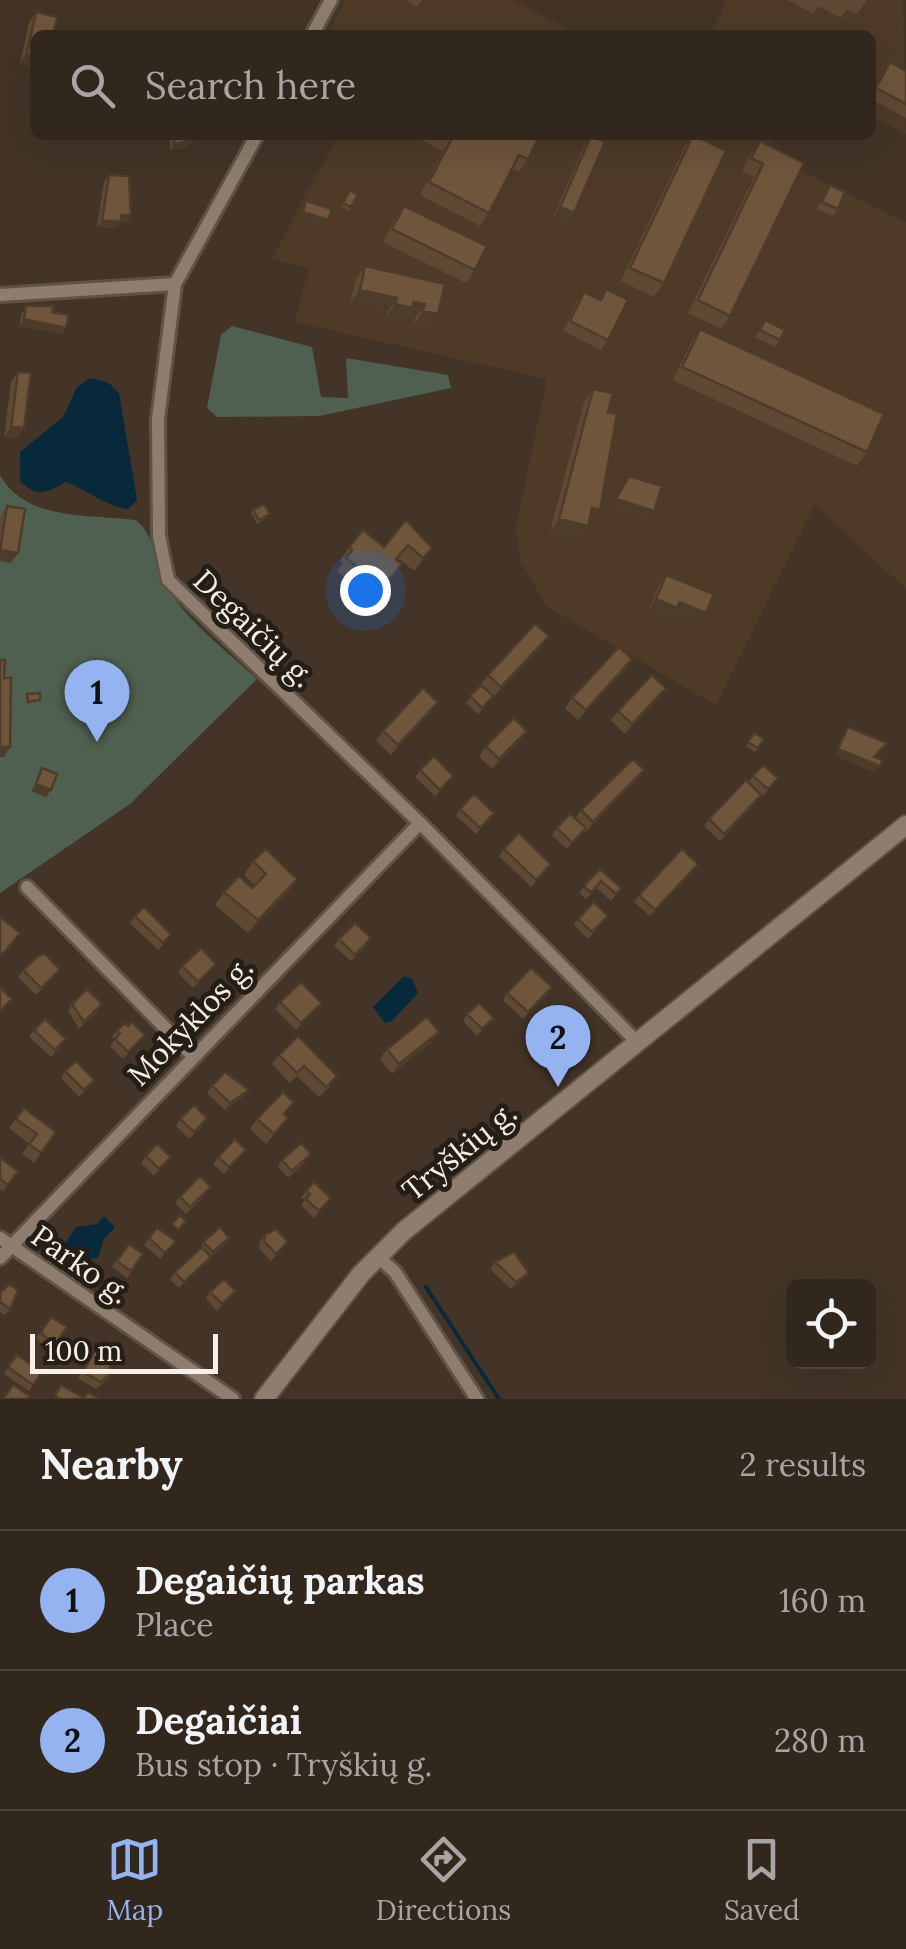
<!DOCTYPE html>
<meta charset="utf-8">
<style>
:root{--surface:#32271d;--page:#3a2f26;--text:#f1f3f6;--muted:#a8a5a4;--line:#4d443b;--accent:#95b2f1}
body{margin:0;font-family:Lora,serif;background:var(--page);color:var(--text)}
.controls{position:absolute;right:30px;bottom:30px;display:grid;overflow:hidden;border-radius:15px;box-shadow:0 10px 40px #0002}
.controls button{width:90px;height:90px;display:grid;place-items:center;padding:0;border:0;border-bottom:2px solid var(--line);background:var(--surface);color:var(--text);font:50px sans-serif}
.scale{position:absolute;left:30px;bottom:25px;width:188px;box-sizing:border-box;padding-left:10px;border:5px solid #f9efe6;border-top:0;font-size:28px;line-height:35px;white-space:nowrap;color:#f9efe6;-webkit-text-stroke:8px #241e17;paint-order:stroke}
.you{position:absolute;left:365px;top:590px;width:35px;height:35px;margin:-25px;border:8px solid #fff;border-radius:50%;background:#1a73e8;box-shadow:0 0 0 15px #1a73e833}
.badge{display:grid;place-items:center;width:65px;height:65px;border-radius:50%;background:var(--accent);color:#111;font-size:32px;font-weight:700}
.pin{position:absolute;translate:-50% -82px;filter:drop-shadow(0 2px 5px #0008)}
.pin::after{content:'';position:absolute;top:52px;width:35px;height:30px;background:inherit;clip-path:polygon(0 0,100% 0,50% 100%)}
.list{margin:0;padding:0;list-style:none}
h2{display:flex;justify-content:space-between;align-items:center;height:130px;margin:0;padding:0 40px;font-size:42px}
h2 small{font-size:32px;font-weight:400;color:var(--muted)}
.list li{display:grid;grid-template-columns:65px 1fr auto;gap:30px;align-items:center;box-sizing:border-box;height:140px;padding:0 40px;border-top:2px solid var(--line)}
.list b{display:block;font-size:38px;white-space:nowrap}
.list p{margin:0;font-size:32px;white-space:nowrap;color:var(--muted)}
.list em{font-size:32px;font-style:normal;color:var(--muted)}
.icon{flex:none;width:55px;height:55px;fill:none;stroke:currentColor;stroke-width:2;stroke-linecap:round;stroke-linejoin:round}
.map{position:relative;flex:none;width:906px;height:1399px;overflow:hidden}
.search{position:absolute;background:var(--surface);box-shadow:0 10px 40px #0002;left:30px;right:30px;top:30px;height:110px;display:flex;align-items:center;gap:25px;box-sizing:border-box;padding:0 35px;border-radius:15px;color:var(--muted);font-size:38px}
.sheet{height:410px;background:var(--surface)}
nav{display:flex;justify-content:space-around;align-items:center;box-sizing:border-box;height:140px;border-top:2px solid var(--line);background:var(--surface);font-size:28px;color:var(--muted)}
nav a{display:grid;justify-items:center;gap:5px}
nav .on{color:var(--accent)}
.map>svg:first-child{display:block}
.built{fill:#4e3a27}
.green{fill:#4f5f50}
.water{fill:#08293c}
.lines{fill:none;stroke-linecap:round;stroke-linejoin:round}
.stream{stroke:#08293c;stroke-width:4}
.minor-casing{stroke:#5f5347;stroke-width:18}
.secondary-casing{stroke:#5f5347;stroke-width:22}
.minor{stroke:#8f7e6f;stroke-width:12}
.secondary{stroke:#8f7e6f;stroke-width:18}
.wall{fill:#5f4934}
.shaded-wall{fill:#4e3c2a}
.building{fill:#6f553c;stroke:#4e3c2a;stroke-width:2.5}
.labels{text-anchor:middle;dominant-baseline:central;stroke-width:10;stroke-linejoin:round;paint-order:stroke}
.street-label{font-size:30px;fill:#f9efe6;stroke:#241e17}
</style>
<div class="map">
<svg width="906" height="1399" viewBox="0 0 906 1399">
<rect width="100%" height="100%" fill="#433427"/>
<path class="built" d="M345 0H512L581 35H327Z
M727 0H903L906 134 871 115V35H710Z
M338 135H773L766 154 906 222V589L815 505 716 705 547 607 520 561 516 526 547 379 294 322 309 269 272 259Z"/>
<path class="green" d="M232 326 312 347 321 397 348 398 346 358 448 375 451 388 319 416 217 417 207 408 221 335Z
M0 475C26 521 87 514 135 520 157 534 153 566 168 589 190 624 227 651 257 679L130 804 0 893Z"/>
<path class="water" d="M90 378 109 383 119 393 137 500 128 509C105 507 88 489 65 482 47 494 35 497 20 481V452L63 417 77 387Z
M404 976 412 979 418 993 392 1021 385 1023 373 1007Z
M104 1216 115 1227 104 1239 98 1258 77 1260 66 1251V1242L76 1227 97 1224Z"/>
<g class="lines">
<path class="stream" d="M426 1287 499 1399"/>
<defs>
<path id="minor" d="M312 35 331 0
M257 135 175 284 158 419 159 536 168 580 420 823 637 1042
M0 295 175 284
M27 887 192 1055
M0 1238 233 1399
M377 1256 395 1272 477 1399
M0 1258 420 823"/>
<path id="secondary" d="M264 1399 361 1274 404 1231 906 825"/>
</defs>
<use href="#minor" class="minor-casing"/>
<use href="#secondary" class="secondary-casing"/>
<use href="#minor" class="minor"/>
<use href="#secondary" class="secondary"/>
</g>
<path class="wall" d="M407 0H422L417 7Z
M788 0H867L857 14 847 9 841 18 818 6 813 14Z
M36 12 35 35V67L20 63 29 22Z
M890 62 906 71V118L871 99V94Z
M172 135H193L188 147 170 151V139Z
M411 135H540L528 159 519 172 512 169 489 213 480 226 420 195 443 151Z
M693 135 664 283 654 297 621 281 684 148Z
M591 136 574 213 567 223 553 217 584 146Z
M760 141 804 163 730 316 721 329 688 313 754 177 742 172 750 155Z
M109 175 131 215 127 222H120L116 228 97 227 104 182Z
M830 185 838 209 833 216 817 209Z
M350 190 358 195 349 211 341 206Z
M404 206 475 270 466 283 383 242 395 219Z
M365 266 445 284 429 327 414 324 415 318 407 316 403 321 386 317 388 311 350 303 356 279Z
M606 289 608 340 601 350 563 331 577 302 584 292 599 299Z
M26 306 52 312 66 328 62 334 19 326 22 313Z
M765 320 780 340 775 347 755 337Z
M700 329 867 452 857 466 673 380 691 342Z
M18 372 24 428 17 438 4 437 11 382Z
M593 389 608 412 591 524 589 523 579 539 550 532 584 402Z
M7 506 18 553 11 563 0 561V516Z
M253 510 268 517 257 524 251 513Z
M406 520 432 548 414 571 399 559 397 560 402 564 378 594 371 588 366 595 337 571 343 563 340 561 349 547H384Z
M666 575 699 623 674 612 670 618 649 609 659 585Z
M542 646 494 697 492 695 493 696 488 703 478 714 466 703 488 675Z
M632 659 626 669 578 720 565 708 572 698Z
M666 688 659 698 625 734 611 720 618 711Z
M438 702 431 712 391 755 376 741 383 731Z
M754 733 764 739 755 752 746 746Z
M520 741 492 769 479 756 486 746Z
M420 770 449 782 435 796 415 777Z
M753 776 778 778 763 796 749 782Z
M637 780 586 832 584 830 567 849 552 835 557 828 575 819 581 810Z
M756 802 720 841 704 826 709 819Z
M460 809 489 820 476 834 456 816Z
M504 849 547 871 531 887 499 856Z
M253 861 297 879 288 892 248 933 215 905 224 892 252 888 255 885 244 875Z
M600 869 621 888 611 901 597 888 586 899 579 893Z
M693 871 650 916 634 902 639 895Z
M135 916 167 940 158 950 130 923Z
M608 916 588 939 574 925 578 919Z
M339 939 367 945 351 961 334 946Z
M216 964 193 988 178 973 182 966Z
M23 970 55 976 36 995 18 977Z
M507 993 547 994 523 1019 503 1000Z
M280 1002 322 1003 296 1030 275 1009Z
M72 1004 98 1011 79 1029 68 1011Z
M467 1014 494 1018 477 1036 463 1021Z
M128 1026 145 1035 123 1059 110 1046 115 1039 112 1037 117 1030Z
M34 1030 61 1046 51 1057 29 1037Z
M298 1036 330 1086 319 1097 297 1076 290 1083 272 1064 279 1055Z
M432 1042 392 1074 380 1059 387 1049Z
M65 1071 95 1080 79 1097 61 1078Z
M212 1086 249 1090 244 1096 225 1110 207 1093Z
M24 1108 56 1132 34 1163 22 1154 29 1144 9 1128Z
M285 1115 288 1118 266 1144 250 1129 257 1119Z
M180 1119 203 1125 189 1139 176 1126Z
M246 1150 224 1174 213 1164 218 1157Z
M146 1156 171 1157 154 1176 141 1163Z
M0 1158 18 1171 3 1191 0 1189Z
M282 1160 306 1161 288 1178 278 1167Z
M306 1191 331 1198 314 1218 301 1205 305 1200 301 1198Z
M206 1194 186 1214 175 1203 180 1197Z
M265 1235 288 1242 271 1261 259 1248 260 1242Z
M149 1238 176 1241 160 1259 144 1245Z
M203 1242 225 1244 179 1288 170 1279 175 1272 200 1249Z
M129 1244 143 1254 127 1278 112 1267Z
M495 1262 529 1273 524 1279 511 1289 490 1269Z
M236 1291 217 1311 206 1299 210 1292Z
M0 1293 10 1309 5 1315 0 1312Z
M51 1317 67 1327 50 1353 36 1338Z
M96 1349 109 1368 113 1371 109 1378 96 1389 78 1378Z
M17 1355 42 1372 29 1391 4 1374Z"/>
<path class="shaded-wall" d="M27 53 35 55V67L20 63Z
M193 140 188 147 170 151 174 144Z
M560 207 574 213 567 223 553 217Z
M303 212 328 220 323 227 298 219Z
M121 215H131L127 222H120L116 228 97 227 102 221Z
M360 290 397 298 388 311 350 303Z
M414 302 425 304 415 318 407 316 403 321 386 317 395 304Z
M423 311 438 314 429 327 414 324Z
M24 319 66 328 62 334 19 326Z
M11 427 24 428 17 438 4 437Z
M616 499 654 511 647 521 609 509Z
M592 508 600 510 591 524 583 522Z
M559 519 588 526 579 539 550 532Z
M0 550 18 553 11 563 0 561Z
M656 599 680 602 706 613 699 623 674 612 670 618 649 609Z
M549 636 542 646 494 697 501 687Z
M632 659 626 669 578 720 586 710Z
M666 688 659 698 625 734 632 724Z
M438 702 431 712 391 755 398 745Z
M527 731 520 741 492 769 499 759Z
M887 743 870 762 880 766 875 773 834 755 838 749Z
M0 747H10L4 757H0Z
M644 770 637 780 586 832 593 822Z
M36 784 51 790 46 797 31 791Z
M297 879 288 892 248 933 258 920Z
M439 1032 432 1042 392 1074 399 1064Z
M249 1090 244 1096 225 1110 230 1103Z
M229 1238 206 1263 179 1288 213 1252Z
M529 1273 524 1279 511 1289 516 1282Z"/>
<path class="building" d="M36 12 57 17 53 35H35V55L27 53Z
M502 28 514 35H498Z
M890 62 906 71V104L876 88Z
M174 135H193V140L174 144Z
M446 135H540L528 159 519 155 489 213 429 182 452 138Z
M693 135 726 151 664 283 630 268Z
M591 136 605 142 574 213 560 207Z
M760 141 804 163 730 316 698 300 763 164 751 158Z
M109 175 129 176 131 215H121V221H102Z
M830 185 845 192 838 209 822 202Z
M350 190 358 195 351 207 343 203Z
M306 201 332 209 328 220 303 212Z
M404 206 487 246 475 270 392 229Z
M365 266 445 284 438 314 423 311 425 304 414 302 412 308 395 304 397 298 360 290Z
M606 289 628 300 608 340 570 321 584 292 601 300Z
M26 306H54L52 312 69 315 66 328 24 319Z
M765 320 785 330 780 340 760 330Z
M700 329 884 414 867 452 682 367Z
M18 372 31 373 24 428 11 427Z
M593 389 613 393 608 412 617 414 600 510 592 508 588 526 559 519Z
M629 476 662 486 654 511 616 499Z
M264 504 270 514 259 520 253 510Z
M7 506 25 509 18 553 0 550Z
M406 520 432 548 423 558 408 545 396 559 402 564 388 581 380 575 375 581 346 558 352 550 349 547 363 530 384 547Z
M666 575 714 594 706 613 680 602 677 608 656 599Z
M535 624 549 636 501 687 488 675Z
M619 647 632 659 586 710 572 698Z
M0 660H5L4 678H11L10 747H0Z
M652 675 666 688 632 724 618 711Z
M481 685 493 696 482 708 470 696Z
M423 688 438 702 398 745 383 731Z
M40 693V700L28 702 27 694Z
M514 718 527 731 499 759 486 746Z
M848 727 887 743 874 757 883 760 880 766 838 749Z
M754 733 764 739 758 748 748 742Z
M434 756 453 776 440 790 420 770Z
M633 759 644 770 593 822 581 810Z
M763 765 778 778 768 789 753 776Z
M42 768 57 774 51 790 36 784Z
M746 780 761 795 724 834 709 819Z
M474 794 494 813 480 828 460 809Z
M570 814 586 828 572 843 557 828Z
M519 833 551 864 536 880 504 849Z
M266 849 297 879 258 920 224 892 239 876 252 888 266 874 253 861Z
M682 849 698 864 655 910 639 895Z
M600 869 621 888 616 894 601 881 591 893 584 886Z
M594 902 608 916 592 932 578 919Z
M144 907 171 934 163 943 135 916Z
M0 917 20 933 3 954 0 952Z
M355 923 371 938 355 955 339 939Z
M201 948 216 964 198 982 182 966Z
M45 954 60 970 41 988 23 970 38 956Z
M531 968 552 987 528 1012 507 993Z
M301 982 322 1003 301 1023 280 1002Z
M0 987 12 999 0 1011Z
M87 989 102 1004 84 1022 72 1004Z
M479 1003 494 1018 482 1029 467 1014Z
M427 1017 439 1032 399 1064 387 1049Z
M45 1019 66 1039 55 1050 34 1030Z
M132 1022 145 1035 128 1052 115 1039 120 1033 117 1030 125 1023 128 1026Z
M298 1036 337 1076 326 1087 304 1066 297 1073 279 1055Z
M76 1061 95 1080 84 1090 65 1071Z
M225 1072 249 1090 230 1103 212 1086Z
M283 1092 294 1102 284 1114 288 1118 274 1134 257 1119Z
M194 1105 207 1118 194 1132 180 1119Z
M24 1108 56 1132 41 1153 29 1144 37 1134 16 1119Z
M235 1139 246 1150 229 1167 218 1157Z
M301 1143 311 1154 292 1171 282 1160Z
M157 1144 171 1157 159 1169 146 1156Z
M0 1158 18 1171 8 1185 0 1179Z
M200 1176 211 1187 190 1207 180 1197Z
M314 1182 331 1198 319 1211 306 1199 310 1194 306 1191Z
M180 1215 186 1221 178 1230 172 1224Z
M220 1227 229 1238 213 1252 203 1242Z
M157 1228 176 1241 165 1253 149 1238Z
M276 1229 288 1242 276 1254 264 1241 265 1235Z
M129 1244 143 1254 131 1271 117 1261Z
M202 1247 211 1257 184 1282 175 1272Z
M514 1252 529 1273 516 1282 495 1262Z
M224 1279 236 1291 222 1304 210 1292Z
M9 1284 18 1290 10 1309 0 1302V1293Z
M51 1317 67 1327 54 1346 41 1332Z
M96 1349 114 1359 109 1368 113 1371 101 1382 83 1372Z
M17 1355 42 1372 33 1385 8 1367Z
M13 1385 30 1396 27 1399H3Z
M61 1385 84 1398 88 1392 99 1399H60L55 1395Z"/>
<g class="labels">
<g class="street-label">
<text transform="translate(254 628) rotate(44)">Degaičių g.</text>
<text transform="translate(190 1021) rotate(-46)">Mokyklos g.</text>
<text transform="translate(459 1151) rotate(-39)">Tryškių g.</text>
<text transform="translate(81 1264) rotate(35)">Parko g.</text>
</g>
</g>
</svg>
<div class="controls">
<button><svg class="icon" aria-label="locate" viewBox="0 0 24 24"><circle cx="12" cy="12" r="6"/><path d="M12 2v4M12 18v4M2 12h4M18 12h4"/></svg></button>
</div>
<div class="scale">100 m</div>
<div class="you"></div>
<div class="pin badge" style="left:97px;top:742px">1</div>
<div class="pin badge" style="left:558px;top:1087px">2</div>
<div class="search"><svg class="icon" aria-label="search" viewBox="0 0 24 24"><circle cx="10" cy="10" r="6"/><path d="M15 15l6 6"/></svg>Search here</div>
</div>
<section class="sheet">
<h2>Nearby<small>2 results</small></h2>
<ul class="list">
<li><span class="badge">1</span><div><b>Degaičių parkas</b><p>Place</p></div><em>160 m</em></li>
<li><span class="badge">2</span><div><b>Degaičiai</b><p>Bus stop · Tryškių g.</p></div><em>280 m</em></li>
</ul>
</section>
<nav>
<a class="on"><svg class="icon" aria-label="map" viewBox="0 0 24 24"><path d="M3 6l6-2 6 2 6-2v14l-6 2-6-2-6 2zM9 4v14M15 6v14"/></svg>Map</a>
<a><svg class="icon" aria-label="directions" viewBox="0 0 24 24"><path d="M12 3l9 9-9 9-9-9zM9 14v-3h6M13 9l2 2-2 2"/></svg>Directions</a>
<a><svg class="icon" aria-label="saved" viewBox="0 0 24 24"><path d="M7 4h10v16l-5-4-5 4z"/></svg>Saved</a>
</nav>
